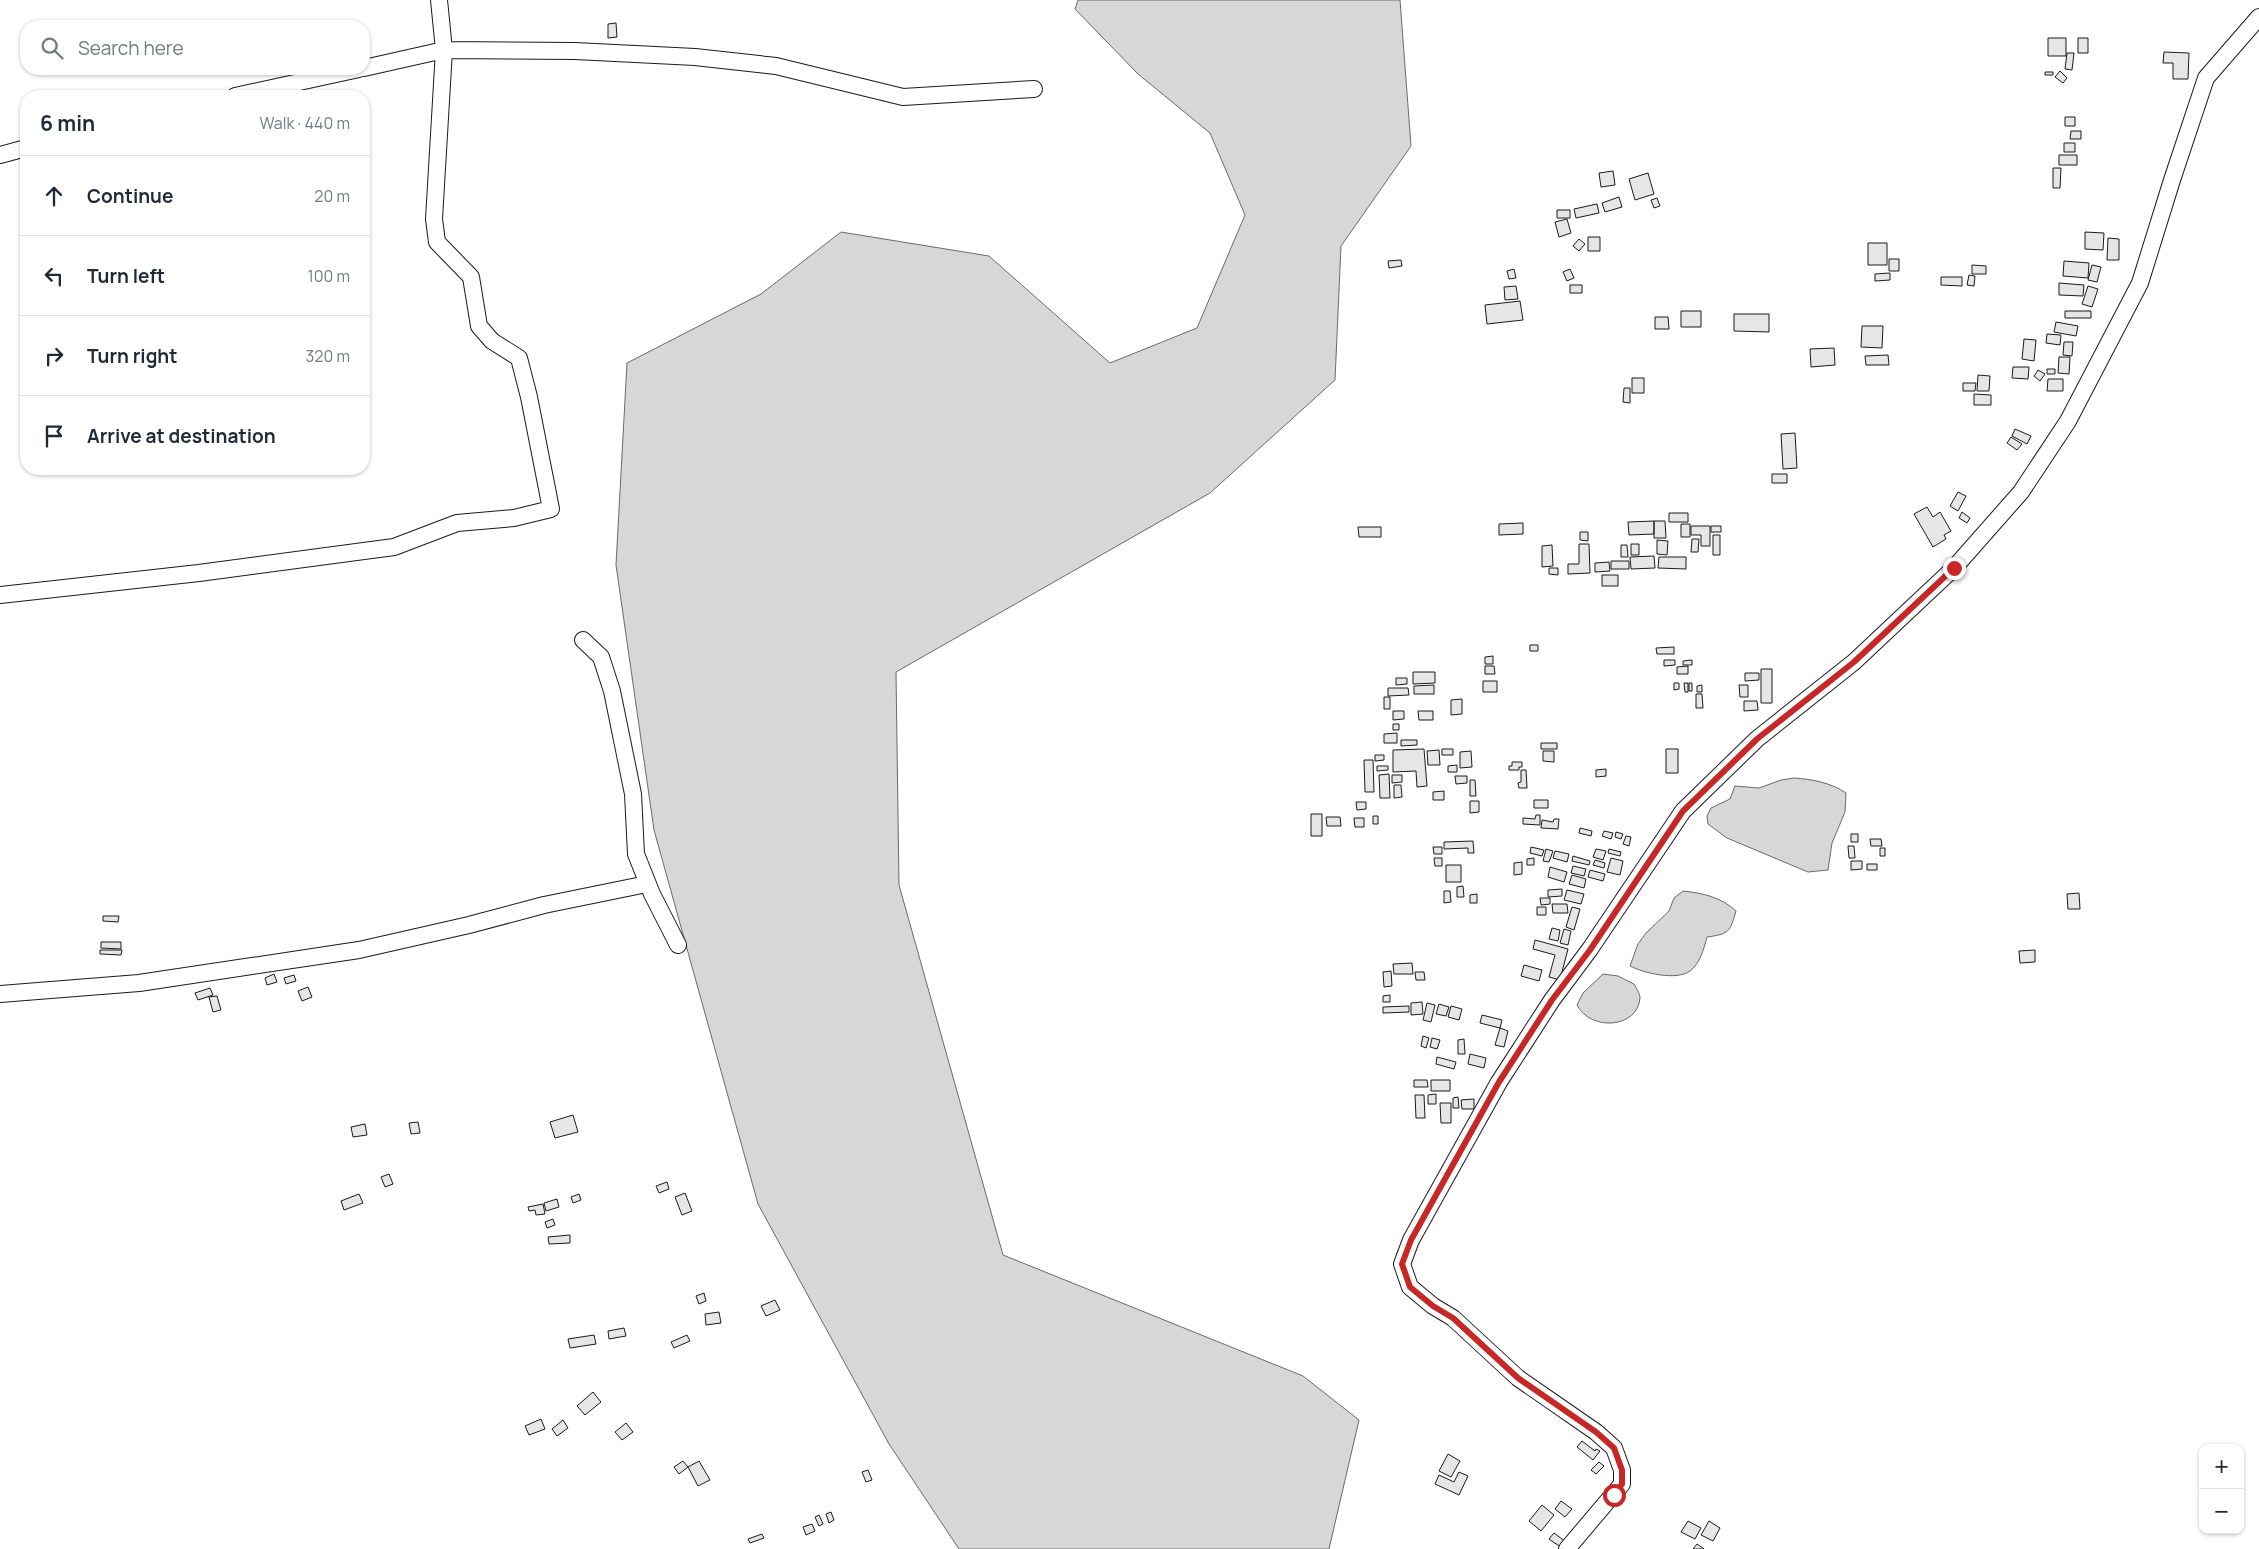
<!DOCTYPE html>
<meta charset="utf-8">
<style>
:root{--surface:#fff;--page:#f6f6f7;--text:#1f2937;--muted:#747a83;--line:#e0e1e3}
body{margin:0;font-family:Manrope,sans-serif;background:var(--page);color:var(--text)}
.controls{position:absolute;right:15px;bottom:15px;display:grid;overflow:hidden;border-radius:10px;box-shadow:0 1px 4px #0004}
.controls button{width:45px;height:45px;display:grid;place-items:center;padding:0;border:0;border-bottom:1px solid var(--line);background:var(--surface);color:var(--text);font:25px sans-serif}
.stop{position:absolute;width:15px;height:15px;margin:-11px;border:4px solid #c62828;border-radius:50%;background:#fff}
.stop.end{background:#c62828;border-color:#fff;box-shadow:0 1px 5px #0008}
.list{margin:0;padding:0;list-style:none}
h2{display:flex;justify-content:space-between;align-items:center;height:65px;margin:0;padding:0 20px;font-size:21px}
h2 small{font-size:16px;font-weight:400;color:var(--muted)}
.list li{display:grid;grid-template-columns:32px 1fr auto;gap:15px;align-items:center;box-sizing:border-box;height:80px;padding:0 20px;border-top:1px solid var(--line)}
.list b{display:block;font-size:19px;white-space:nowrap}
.list em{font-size:16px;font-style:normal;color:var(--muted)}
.icon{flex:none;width:28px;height:28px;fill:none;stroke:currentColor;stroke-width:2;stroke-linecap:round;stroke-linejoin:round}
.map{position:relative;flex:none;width:2259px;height:1549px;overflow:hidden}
.search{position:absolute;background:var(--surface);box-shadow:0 1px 4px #0004;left:20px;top:20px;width:350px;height:55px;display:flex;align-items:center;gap:12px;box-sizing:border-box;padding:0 18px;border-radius:20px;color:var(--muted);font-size:19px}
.panel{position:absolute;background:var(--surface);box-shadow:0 1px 4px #0004;left:20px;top:90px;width:350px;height:385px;border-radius:20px}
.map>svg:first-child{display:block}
.water{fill:#d7d7d7;stroke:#6a6a6a}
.building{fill:#e6e6e6;stroke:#1a1a1a}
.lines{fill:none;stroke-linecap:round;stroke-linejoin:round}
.minor-casing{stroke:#1a1a1a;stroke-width:18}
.minor{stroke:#fff;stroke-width:16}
.route{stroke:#c62828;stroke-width:6}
</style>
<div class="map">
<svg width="2259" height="1549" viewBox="0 0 2259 1549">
<rect width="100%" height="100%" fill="#fff"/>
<path class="water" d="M1078 0H1400L1411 146 1341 246 1335 380 1210 493 896 672 899 885 1003 1255 1303 1376 1359 1420 1329 1549H959L889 1444 758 1204 654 830 616 565 627 363 761 294 841 232 989 256 1110 363 1197 328 1245 215 1210 133 1138 74 1075 9Z
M1794 778C1811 779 1832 783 1846 793L1845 812 1832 843 1828 870 1808 872 1727 838 1708 824 1707 816 1711 808 1730 799 1735 786 1759 788 1781 780Z
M1683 891C1702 893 1721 897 1736 911 1730 932 1729 934 1707 937 1704 948 1700 964 1690 971 1677 981 1643 973 1630 966L1638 944 1646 933 1669 911 1674 898Z
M1603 974 1618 976 1634 984C1636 988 1640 993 1640 998 1638 1028 1591 1032 1577 1005L1583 993Z"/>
<path class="building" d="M616 23 617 37 608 38V24Z
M2048 38H2066V56H2048Z
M2078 38H2088V53H2078Z
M2164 52 2189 53 2188 79H2173V63H2163Z
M2067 53H2074L2072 70 2065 69Z
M2060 71 2067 78 2063 83 2055 77Z
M2045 72H2053V75H2045Z
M2065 117H2075V126H2065Z
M2071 131H2081V139H2070Z
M2064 143H2075V152H2064Z
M2059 155H2077V165H2059Z
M2053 168H2061L2060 188H2053Z
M1613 171 1615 185 1601 187 1599 173Z
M1648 173 1654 194 1635 200 1629 179Z
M1619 197 1622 207 1605 212 1602 203Z
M1657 198 1660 206 1654 208 1651 200Z
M1597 204 1599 213 1576 218 1574 209Z
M1557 210H1570V218H1557Z
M1567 219 1571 233 1559 237 1555 222Z
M2085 232 2104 233 2103 250 2085 249Z
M1588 237H1600V251H1588Z
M2108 238 2119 239V260H2107Z
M1579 239 1585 244 1579 251 1573 246Z
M1868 243H1887V265H1868Z
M1889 259H1899V271H1889Z
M1401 260 1402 266 1389 268 1388 261Z
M2064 261 2089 263 2088 278 2063 276Z
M1972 265 1986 266V274H1972Z
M2092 265 2101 267 2097 282 2088 280Z
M1514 269 1516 278 1509 279 1507 271Z
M1570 269 1574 278 1567 281 1563 272Z
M1890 273V280L1875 281V274Z
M1969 275 1975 276 1974 286 1967 285Z
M1941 277H1962V286L1941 285Z
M2059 283 2084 285 2083 296 2059 295Z
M1570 285H1582V293H1570Z
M1516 286 1518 299 1505 300 1504 287Z
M2088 286 2098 289 2092 307 2082 304Z
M1520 301 1523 320 1487 324 1485 305Z
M1681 311H1701V327H1681Z
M2065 311H2091V318H2065Z
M1734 314H1769V332L1734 331Z
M1655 317H1668L1669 329H1655Z
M2056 322 2078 326 2076 336 2054 332Z
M1862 326H1883L1882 348 1861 347Z
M2047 334 2061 335 2060 345 2046 343Z
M2024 339 2036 340 2034 361 2022 359Z
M2064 342H2073L2072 356 2063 355Z
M1834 348 1835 365 1811 367 1810 349Z
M1888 355 1889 365H1866L1865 356Z
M2059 357H2070L2069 374 2058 373Z
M2013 367H2029L2028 379 2012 378Z
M2047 369H2055V374H2047Z
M2038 370 2045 374 2040 381 2034 376Z
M1978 375 1990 376 1989 391H1977Z
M1632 378H1644V393H1632Z
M2048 379H2063V391H2047Z
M1963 383H1976L1975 391H1963Z
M1624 388H1630V403L1623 402Z
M1974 394 1991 395V405H1974Z
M2015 429 2031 436 2027 444 2012 436Z
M1795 433 1797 468 1783 469 1781 434Z
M2011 437 2022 444 2017 450 2007 443Z
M1772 474H1787V483H1772Z
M1958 492 1966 496 1958 511 1950 506Z
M1927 507 1933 517 1940 512 1951 531 1944 535 1946 539 1933 547 1914 514Z
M1962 512 1970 518 1967 523 1959 518Z
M1669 513H1688V522H1669Z
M1654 521V534L1629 535 1628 522Z
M1654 521H1665L1666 538H1654Z
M1523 523V534L1499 535V524Z
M1681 524H1690V537H1681Z
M1691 526H1710V546H1701V535H1691Z
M1711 526H1721V532H1711Z
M1358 527H1381V537H1359Z
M1580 532H1588V541L1580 540Z
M1713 535H1720V555H1713Z
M1692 539H1699L1698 552H1691Z
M1657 540 1668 541 1667 555 1657 554Z
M1579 544H1589L1590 573 1568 574V564H1579Z
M1631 544H1639V555H1631Z
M1552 545 1553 566 1542 567V546Z
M1621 545H1627L1628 557H1621Z
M1654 556 1655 568 1631 569 1630 557Z
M1659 557H1686V569L1658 568Z
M1611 561H1629V569H1611Z
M1609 562 1610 571 1595 572V563Z
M1549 568H1558V575L1549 574Z
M1602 575H1618V586H1602Z
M1530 645H1538V651H1530Z
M1674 647V654H1657L1656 648Z
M1493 656V664H1485V657Z
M1664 660H1675V665L1664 666Z
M1692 660V665H1683V661Z
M1485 666H1494L1495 674H1485Z
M1688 666V674H1677V667Z
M1761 669H1772V703H1761Z
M1413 672H1435V683L1413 684Z
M1745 673H1759V680L1745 681Z
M1396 678H1407V684L1396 685Z
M1483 681H1497V692H1483Z
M1674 683H1679V689L1674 690Z
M1684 683H1688V692H1685Z
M1689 683H1692V691H1689Z
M1434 685V694H1414V686Z
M1702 685V692H1697V686Z
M1739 685H1748V697H1740Z
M1388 688H1408L1409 695 1388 696Z
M1696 694H1702L1703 708H1696Z
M1384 697H1390V709H1384Z
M1462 699V714L1451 715V700Z
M1744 701H1757L1758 710 1744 711Z
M1393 711H1404V719L1393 720Z
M1418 711H1433V720H1419Z
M1393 724H1399V730H1393Z
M1397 733V743H1384V734Z
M1401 740H1417V745L1401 746Z
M1541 743H1557V749H1541Z
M1424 749 1427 786 1417 787 1416 771 1393 772V750Z
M1442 749H1453V755H1442Z
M1666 749H1678V773H1666Z
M1439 750 1440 765H1428L1427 751Z
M1471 751 1472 767 1460 768V752Z
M1543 751H1554V762L1543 761Z
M1375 755H1384V760L1375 761Z
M1364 760H1373L1374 792H1365Z
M1512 762H1522V767H1519V770H1509V766H1512Z
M1457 765V772H1448V766Z
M1377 766H1388V770L1377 771Z
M1606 769V776L1596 777V770Z
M1521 770H1526L1527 788H1519L1518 783 1521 782Z
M1389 774 1390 798H1380L1379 775Z
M1392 775H1402V782L1392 783Z
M1455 776H1467V783L1456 784Z
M1470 780H1475L1476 796H1470Z
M1394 785H1401L1402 797 1394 798Z
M1444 791V800H1433V792Z
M1534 800H1548V808H1534Z
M1470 801H1479V812L1470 813Z
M1356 802H1366V809L1357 810Z
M1311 814H1322V836H1311Z
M1536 815H1540V825L1523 824V818L1535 819Z
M1373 816H1378V824H1373Z
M1326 817H1340L1341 826H1327Z
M1354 818H1364V827H1355Z
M1554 819H1559L1558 829 1541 828 1542 820 1553 822Z
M1580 828 1592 831 1591 836 1579 833Z
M1604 831 1613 833 1611 839 1602 836Z
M1616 832 1623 834 1621 839 1615 837Z
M1851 834H1858V842H1851Z
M1626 836 1631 837 1629 846 1623 844Z
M1870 839H1881L1882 846H1871Z
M1473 841 1474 853H1468V848L1444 849V842Z
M1848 846H1854L1855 858H1849Z
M1433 847H1442V854H1434Z
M1531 847 1544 850 1542 856 1530 853Z
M1880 848H1885V856H1880Z
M1546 849 1553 851 1549 862 1543 861Z
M1596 849 1606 851 1603 860 1593 857Z
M1609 849 1621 852 1620 856 1608 853Z
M1555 851 1569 854 1567 862 1553 858Z
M1573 856 1590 861 1589 865 1572 861Z
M1434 858H1442V866H1435Z
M1534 858V865H1527V859Z
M1611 858 1623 861 1620 875 1607 872Z
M1595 860 1605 863 1604 868 1593 865Z
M1851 861H1862V869L1851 870Z
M1522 862V874L1514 875V863Z
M1867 864H1877V870H1867Z
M1446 865H1461V882H1446Z
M1573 866 1586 869 1584 876 1571 873Z
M1550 867 1567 872 1564 882 1548 877Z
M1590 870 1605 874 1603 881 1588 877Z
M1572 875 1586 879 1584 888 1569 884Z
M1463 886 1464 897H1457V887Z
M1562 889V896L1548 897V890Z
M1567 890 1584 894 1581 904 1564 900Z
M1444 891H1450L1451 902 1444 903Z
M2079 893 2080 909H2068L2067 894Z
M1477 894V903H1470V895Z
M1540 898H1550V904L1541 905Z
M1552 904H1567L1568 913H1553Z
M1537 907H1546V915H1537Z
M1572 907 1580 909 1574 930 1566 927Z
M103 916H119L118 922 103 921Z
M1552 928 1560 930 1558 941 1549 939Z
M1564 929 1571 931 1568 945 1560 943Z
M1535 940 1568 949 1560 980 1549 977 1555 955 1533 949Z
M101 942H121V949L101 948Z
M100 950H122L121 955 100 954Z
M2035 950V962L2020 963 2019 951Z
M1412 963 1413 974H1394L1393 964Z
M1524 965 1542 970 1539 981 1521 976Z
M1391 971 1392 986 1384 987 1383 972Z
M1415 972H1424L1425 980H1416Z
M274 974 277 982 267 985 265 978Z
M294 975 296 981 286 984 284 978Z
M308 987 312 997 302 1001 298 991Z
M210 988 213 995 198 1000 195 993Z
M1390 995V1002H1383V996Z
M217 996 221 1010 213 1012 209 997Z
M1422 1002 1423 1014 1411 1015V1003Z
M1427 1003 1435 1005 1431 1022 1423 1020Z
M1439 1004 1449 1007 1446 1016 1436 1014Z
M1409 1006V1012L1383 1013V1007Z
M1451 1006 1462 1009 1459 1020 1448 1017Z
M1482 1015 1502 1020 1500 1028 1480 1023Z
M1500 1028 1508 1031 1504 1047 1495 1045Z
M1423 1036 1429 1038 1426 1048 1421 1046Z
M1432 1038 1440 1040 1437 1049 1430 1047Z
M1464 1039 1465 1054H1458V1040Z
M1470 1054 1486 1058 1484 1068 1468 1064Z
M1437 1057 1456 1062 1454 1069 1436 1064Z
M1414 1080H1427L1428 1087H1414Z
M1431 1080H1450V1091H1431Z
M1436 1094V1104H1428V1095Z
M1415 1095H1424L1425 1118H1416Z
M1458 1097 1459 1108H1453V1098Z
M1474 1099V1109H1462L1461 1100Z
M1440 1103H1451V1123H1441Z
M573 1115 578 1132 555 1138 550 1122Z
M418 1122 420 1133 411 1134 409 1123Z
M365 1124 367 1135 353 1137 351 1127Z
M389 1174 393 1184 385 1187 381 1177Z
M667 1182 669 1189 659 1193 656 1186Z
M685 1193 692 1211 682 1215 675 1197Z
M359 1194 363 1203 344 1210 341 1201Z
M579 1194 581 1200 573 1203 571 1197Z
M557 1199 559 1207 546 1211 544 1203Z
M543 1204 545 1214 536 1215 535 1210 529 1211 528 1207Z
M553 1219 555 1225 547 1228 545 1222Z
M570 1235V1243L549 1244 548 1237Z
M704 1293 706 1301 699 1304 696 1296Z
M775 1300 780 1310 766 1316 761 1306Z
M719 1312 721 1323 706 1325 705 1314Z
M624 1328 626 1336 609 1339 608 1331Z
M594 1335 596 1344 570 1348 568 1339Z
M687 1335 690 1341 674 1348 671 1342Z
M593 1392 601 1402 585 1415 577 1406Z
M541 1419 545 1429 529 1435 525 1426Z
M563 1420 568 1428 557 1436 552 1429Z
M626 1423 633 1432 622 1440 615 1432Z
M1582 1441 1595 1451 1596 1449 1600 1451 1593 1460 1577 1447Z
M1448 1454 1460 1461 1451 1477 1439 1471Z
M683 1461 688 1467 679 1474 674 1467Z
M699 1461 710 1480 698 1486 688 1467Z
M1599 1462 1604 1466 1596 1474 1591 1470Z
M868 1470 872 1480 866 1482 862 1472Z
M1459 1472 1468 1476 1459 1495 1435 1484 1439 1475 1454 1482Z
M1561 1501 1572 1509 1565 1517 1555 1509Z
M1542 1505 1554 1515 1541 1531 1529 1521Z
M831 1512 834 1520 829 1523 826 1514Z
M819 1515 823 1524 819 1526 815 1517Z
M1688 1521 1701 1528 1695 1539 1681 1532Z
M1709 1521 1720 1528 1713 1541 1701 1535Z
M812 1524 815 1531 806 1535 803 1527Z
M1554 1533 1566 1542 1562 1548 1549 1539Z
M762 1534 764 1538 750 1543 748 1539Z
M1697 1544 1704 1549H1693Z"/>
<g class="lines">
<defs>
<path id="minor" d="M439 0 444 50 575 51 695 57 776 66 903 97 1034 89
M235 96 359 69
M0 155 26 148
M0 595 199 573 394 547 457 523 514 518 551 509 529 397 519 358 492 341 479 326 471 277 437 242 434 219 444 50 364 68
M583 640 601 657 612 691 633 794 636 854 652 894 678 945
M0 994 139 983 359 950 469 925 544 905 647 884
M1567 1549 1622 1484V1470L1614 1448 1596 1432 1518 1378 1453 1318 1433 1306 1410 1287 1402 1264 1411 1240 1499 1082 1552 1000 1590 949 1683 811 1757 739 1854 662 1954 568 2021 492 2068 421 2140 283 2172 180 2206 78 2259 17"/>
</defs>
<use href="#minor" class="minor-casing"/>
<use href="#minor" class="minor"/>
</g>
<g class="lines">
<path class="route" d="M1614 1495 1622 1484V1470L1614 1448 1596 1432 1518 1378 1453 1318 1433 1306 1410 1287 1402 1264 1411 1240 1499 1082 1552 1000 1590 950 1683 811 1757 739 1854 662 1954 568"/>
</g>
</svg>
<div class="controls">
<button>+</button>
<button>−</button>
</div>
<div class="stop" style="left:1614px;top:1495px"></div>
<div class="stop end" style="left:1954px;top:568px"></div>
<div class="search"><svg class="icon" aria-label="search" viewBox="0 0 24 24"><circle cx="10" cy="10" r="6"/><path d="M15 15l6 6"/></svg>Search here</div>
<section class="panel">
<h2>6 min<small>Walk · 440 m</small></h2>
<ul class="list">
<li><svg class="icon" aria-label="ahead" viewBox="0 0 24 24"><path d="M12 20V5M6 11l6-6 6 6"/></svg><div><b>Continue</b></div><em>20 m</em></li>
<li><svg class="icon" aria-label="left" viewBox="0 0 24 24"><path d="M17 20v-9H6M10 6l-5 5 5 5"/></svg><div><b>Turn left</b></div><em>100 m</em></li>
<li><svg class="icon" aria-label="right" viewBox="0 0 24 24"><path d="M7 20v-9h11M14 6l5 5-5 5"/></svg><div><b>Turn right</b></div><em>320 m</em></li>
<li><svg class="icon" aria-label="arrive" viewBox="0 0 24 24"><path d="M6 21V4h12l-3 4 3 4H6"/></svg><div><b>Arrive at destination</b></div></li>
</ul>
</section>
</div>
